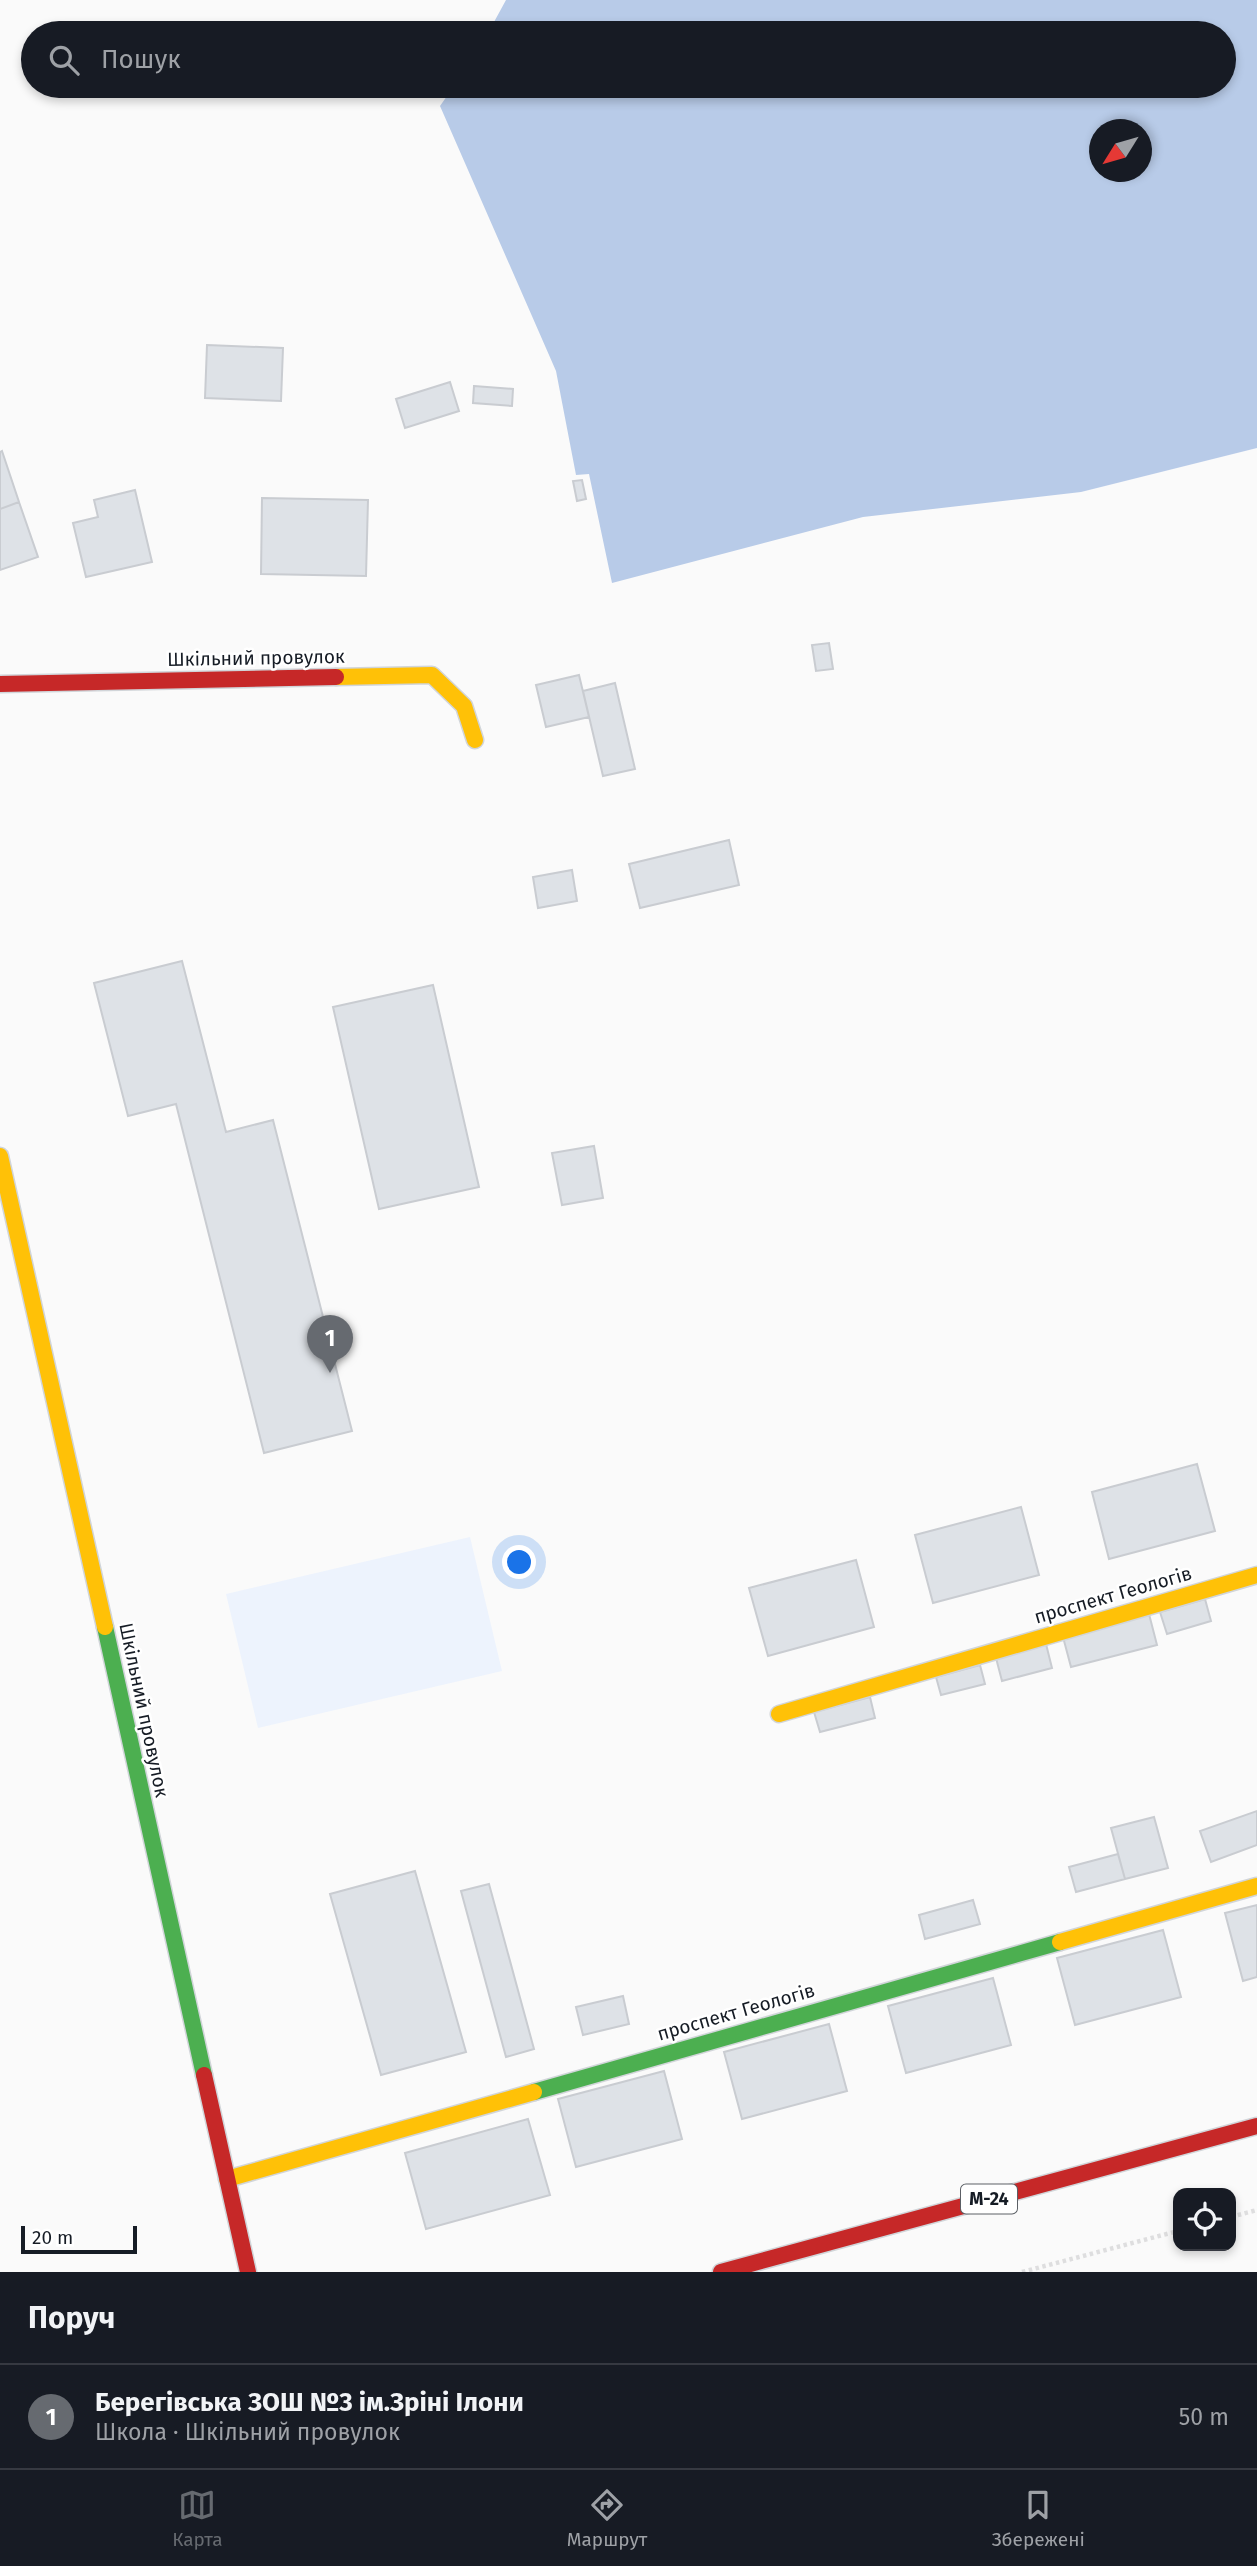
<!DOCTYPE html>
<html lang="uk">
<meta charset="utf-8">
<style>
:root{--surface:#171b24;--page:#20242c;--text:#f1f3f6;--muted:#9ea1a6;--line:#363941;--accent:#666a70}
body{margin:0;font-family:"Fira Sans",sans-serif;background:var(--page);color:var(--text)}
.controls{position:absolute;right:21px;bottom:21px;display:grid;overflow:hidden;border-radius:14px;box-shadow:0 4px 10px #0003}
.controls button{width:63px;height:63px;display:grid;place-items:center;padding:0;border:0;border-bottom:2px solid var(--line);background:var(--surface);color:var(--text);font:35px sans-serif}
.compass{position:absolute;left:1089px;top:119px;width:63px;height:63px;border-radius:50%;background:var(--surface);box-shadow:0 4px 10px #0003;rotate:233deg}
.scale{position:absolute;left:21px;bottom:18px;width:116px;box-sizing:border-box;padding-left:7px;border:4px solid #161c25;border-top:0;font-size:19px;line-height:24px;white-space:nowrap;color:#161c25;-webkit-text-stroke:5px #fff;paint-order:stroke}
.you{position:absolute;left:520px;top:1563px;width:24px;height:24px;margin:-18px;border:5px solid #fff;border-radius:50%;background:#1a73e8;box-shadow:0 0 0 10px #1a73e833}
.badge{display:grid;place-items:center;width:46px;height:46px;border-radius:50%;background:var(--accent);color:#fff;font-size:23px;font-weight:700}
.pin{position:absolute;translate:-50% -58px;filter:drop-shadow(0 2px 4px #0008)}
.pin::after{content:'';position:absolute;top:37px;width:24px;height:21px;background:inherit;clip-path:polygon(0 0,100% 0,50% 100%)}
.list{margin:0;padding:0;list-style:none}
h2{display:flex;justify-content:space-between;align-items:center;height:91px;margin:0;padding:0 28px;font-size:30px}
h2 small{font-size:23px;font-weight:400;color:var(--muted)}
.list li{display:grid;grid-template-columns:46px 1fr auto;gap:21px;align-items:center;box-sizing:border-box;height:105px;padding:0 28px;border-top:2px solid var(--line)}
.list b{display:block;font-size:26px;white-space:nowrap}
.list p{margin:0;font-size:23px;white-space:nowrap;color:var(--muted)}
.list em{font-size:23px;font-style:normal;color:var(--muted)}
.icon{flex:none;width:38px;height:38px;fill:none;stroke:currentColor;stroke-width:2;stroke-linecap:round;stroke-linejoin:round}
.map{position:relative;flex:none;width:1257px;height:2272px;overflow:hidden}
.search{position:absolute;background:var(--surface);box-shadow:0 4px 10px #0003;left:21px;right:21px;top:21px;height:77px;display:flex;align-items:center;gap:18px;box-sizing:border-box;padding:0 24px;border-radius:38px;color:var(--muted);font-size:26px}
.sheet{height:196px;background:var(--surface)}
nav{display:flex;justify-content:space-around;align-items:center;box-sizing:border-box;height:98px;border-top:2px solid var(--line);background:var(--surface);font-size:19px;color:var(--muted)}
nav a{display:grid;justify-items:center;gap:4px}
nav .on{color:var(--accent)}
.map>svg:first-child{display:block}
.green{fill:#edf3fd}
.water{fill:#b8cbe8;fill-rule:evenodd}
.building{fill:#dee2e7;stroke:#c9ccd1;stroke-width:2}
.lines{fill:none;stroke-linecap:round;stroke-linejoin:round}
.fast-casing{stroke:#d1d5d9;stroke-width:19}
.slow-casing{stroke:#d1d5d9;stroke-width:19}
.jam-casing{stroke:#d1d5d9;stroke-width:19}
.path{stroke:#dededf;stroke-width:4.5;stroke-dasharray:3.5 3.5;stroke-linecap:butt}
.fast{stroke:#4caf50;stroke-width:16}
.slow{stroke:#ffc107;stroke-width:16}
.jam{stroke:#c62828;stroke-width:16}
.labels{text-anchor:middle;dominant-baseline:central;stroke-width:5;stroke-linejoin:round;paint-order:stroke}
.shield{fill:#fff;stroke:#5c6066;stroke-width:2}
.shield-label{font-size:18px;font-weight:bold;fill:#161c25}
.street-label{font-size:19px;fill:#161c25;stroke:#fff}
</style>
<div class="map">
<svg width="1257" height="2272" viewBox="0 0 1257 2272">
<rect width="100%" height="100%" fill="#fafafa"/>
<path class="green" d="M470 1537 502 1671 258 1728 226 1594Z"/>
<path class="water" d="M506 0H1257V448L1081 492 863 517 612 583 589 474 576 475 556 371 440 106 454 86H1224V33H488ZM1100 130H1142V172H1100Z"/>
<path class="building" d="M207 345 283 348 281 401 205 398Z
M450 382 459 411 405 428 396 399Z
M474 386 513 389 512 406 473 403Z
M2 451 19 502 0 509V452Z
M582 480 586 499 577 501 573 481Z
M135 490 152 562 86 577 73 523 98 517 94 500Z
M262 498 368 500 366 576 261 574Z
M19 502 38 557 0 570V509Z
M829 643 833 669 816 671 812 645Z
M579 675 589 717 546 727 536 685Z
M615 683 635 769 603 776 583 691Z
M729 840 739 885 640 908 629 864Z
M572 870 577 901 538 908 533 877Z
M182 961 226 1132 273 1120 352 1431 264 1453 176 1104 128 1116 94 983Z
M433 985 479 1187 379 1209 333 1007Z
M594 1146 603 1198 562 1205 552 1153Z
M1197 1464 1215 1531 1109 1559 1092 1492Z
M1021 1507 1039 1575 933 1603 915 1535Z
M856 1560 874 1627 768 1656 749 1588Z
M1205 1599 1211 1621 1167 1634 1160 1612Z
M1149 1614 1157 1645 1071 1667 1063 1637Z
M1046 1644 1052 1668 1002 1681 996 1658Z
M980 1665 985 1684 941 1695 936 1677Z
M870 1697 875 1718 820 1732 814 1712Z
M1257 1811V1845L1211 1862 1200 1831Z
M1154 1817 1168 1868 1125 1879 1111 1828Z
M1118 1854 1125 1879 1076 1892 1069 1867Z
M415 1871 466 2052 381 2075 330 1894Z
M489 1884 534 2049 506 2057 461 1891Z
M973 1900 980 1924 925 1939 919 1915Z
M1257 1905V1977L1243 1981 1225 1913Z
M1163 1930 1181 1997 1075 2025 1057 1958Z
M993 1978 1011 2045 906 2073 888 2006Z
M623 1996 629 2024 583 2035 576 2007Z
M829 2024 847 2091 742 2119 724 2052Z
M664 2071 682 2139 576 2167 558 2099Z
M528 2119 550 2195 426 2229 405 2153Z"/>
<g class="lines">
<defs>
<path id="fast" d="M105 1627 204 2075
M534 2092 1060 1942"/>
<path id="slow" d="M336 677 432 675 464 706 475 740
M0 1156 105 1627
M779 1714 1257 1575
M1060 1942 1257 1886
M227 2179 534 2092"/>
<path id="jam" d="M0 684 336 677
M204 2075 248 2272
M721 2272 1257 2126"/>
</defs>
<use href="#fast" class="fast-casing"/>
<use href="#slow" class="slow-casing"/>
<use href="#jam" class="jam-casing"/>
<path class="path" d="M1231 2217 1257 2210
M1022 2272 1178 2231"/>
<use href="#fast" class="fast"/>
<use href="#slow" class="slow"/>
<use href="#jam" class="jam"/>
</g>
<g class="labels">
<rect class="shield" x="961" y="2184.5" width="56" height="29" rx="5"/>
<g class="shield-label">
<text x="989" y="2199">М-24</text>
</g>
<g class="street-label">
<text transform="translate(256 658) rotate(-1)">Шкільний провулок</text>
<text transform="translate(1113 1595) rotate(-16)">проспект Геологів</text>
<text transform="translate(144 1710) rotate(78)">Шкільний провулок</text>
<text transform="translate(736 2012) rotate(-16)">проспект Геологів</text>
</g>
</g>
</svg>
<div class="controls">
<button><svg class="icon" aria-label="locate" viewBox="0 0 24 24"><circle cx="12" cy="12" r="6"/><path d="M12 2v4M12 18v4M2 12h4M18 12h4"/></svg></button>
</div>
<svg class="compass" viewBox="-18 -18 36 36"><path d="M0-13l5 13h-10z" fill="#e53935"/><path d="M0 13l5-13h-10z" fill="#9ea1a6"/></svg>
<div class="scale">20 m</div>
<div class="you"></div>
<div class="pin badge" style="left:330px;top:1373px">1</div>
<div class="search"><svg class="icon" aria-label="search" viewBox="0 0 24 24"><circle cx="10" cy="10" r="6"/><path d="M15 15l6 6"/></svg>Пошук</div>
</div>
<section class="sheet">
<h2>Поруч<small></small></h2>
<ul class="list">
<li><span class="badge">1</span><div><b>Берегівська ЗОШ №3 ім.Зріні Ілони</b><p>Школа · Шкільний провулок</p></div><em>50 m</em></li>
</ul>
</section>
<nav>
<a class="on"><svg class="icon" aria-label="map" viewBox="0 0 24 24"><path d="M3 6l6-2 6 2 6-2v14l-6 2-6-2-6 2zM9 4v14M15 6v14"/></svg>Карта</a>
<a><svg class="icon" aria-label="directions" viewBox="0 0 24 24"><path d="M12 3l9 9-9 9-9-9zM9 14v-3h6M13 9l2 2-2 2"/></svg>Маршрут</a>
<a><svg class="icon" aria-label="saved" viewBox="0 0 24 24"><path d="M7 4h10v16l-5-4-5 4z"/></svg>Збережені</a>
</nav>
